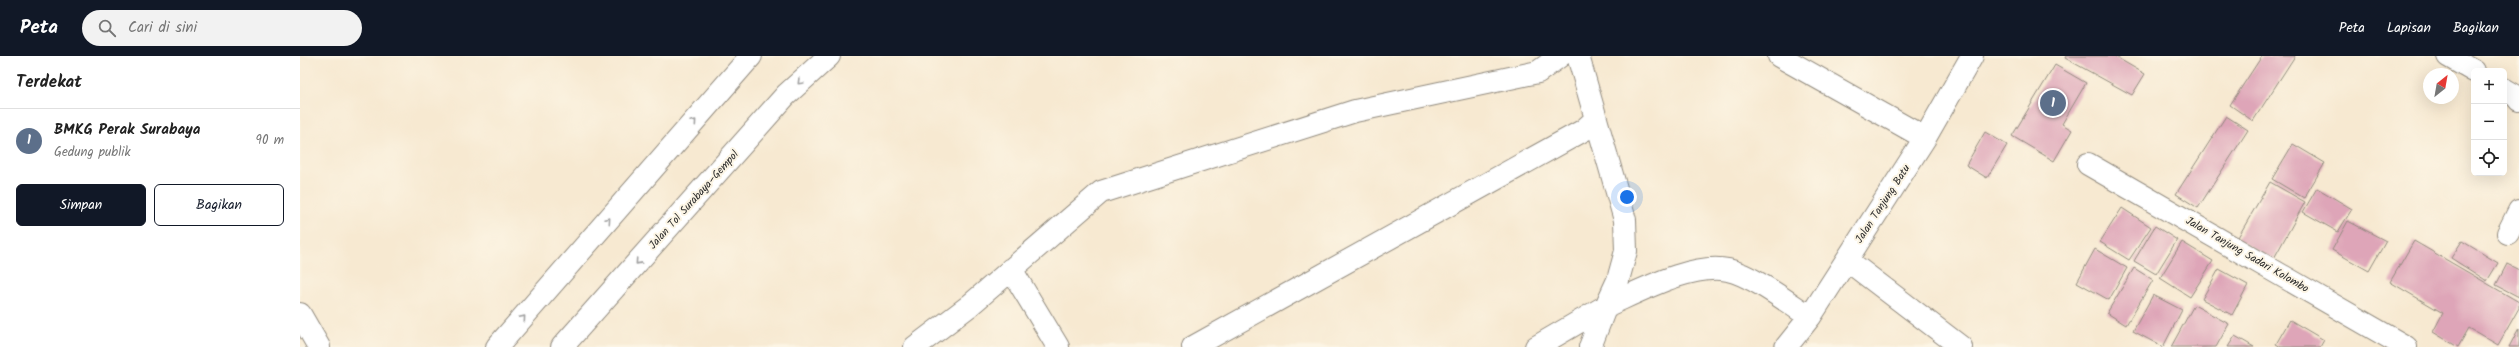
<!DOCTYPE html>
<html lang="id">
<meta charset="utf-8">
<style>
:root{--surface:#fff;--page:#f2f2f2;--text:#222;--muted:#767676;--line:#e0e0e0;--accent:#111827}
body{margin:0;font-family:Kalam,sans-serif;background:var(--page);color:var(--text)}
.controls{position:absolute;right:12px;top:12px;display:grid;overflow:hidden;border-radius:6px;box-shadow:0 4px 16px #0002}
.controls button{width:36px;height:36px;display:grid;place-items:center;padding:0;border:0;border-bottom:1px solid var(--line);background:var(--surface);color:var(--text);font:20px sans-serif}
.compass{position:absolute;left:2123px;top:12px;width:36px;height:36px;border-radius:50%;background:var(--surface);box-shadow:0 4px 16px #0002;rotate:31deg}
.you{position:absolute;left:1327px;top:141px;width:14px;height:14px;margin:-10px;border:3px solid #fff;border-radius:50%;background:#1a73e8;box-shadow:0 0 0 6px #1a73e833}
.badge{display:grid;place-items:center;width:26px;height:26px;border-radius:50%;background:var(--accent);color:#fff;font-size:13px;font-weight:700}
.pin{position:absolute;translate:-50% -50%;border:2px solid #fff;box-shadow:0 1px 4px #0006}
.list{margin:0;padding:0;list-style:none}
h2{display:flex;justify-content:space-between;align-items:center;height:52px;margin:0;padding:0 16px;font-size:17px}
h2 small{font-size:13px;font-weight:400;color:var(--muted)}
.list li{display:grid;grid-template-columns:26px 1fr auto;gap:12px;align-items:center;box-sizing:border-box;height:64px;padding:0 16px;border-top:1px solid var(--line)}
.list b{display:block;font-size:15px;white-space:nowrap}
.list p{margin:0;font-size:13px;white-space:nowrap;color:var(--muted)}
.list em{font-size:13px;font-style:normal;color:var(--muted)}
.actions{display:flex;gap:8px;padding:12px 16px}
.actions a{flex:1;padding:9px 0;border:1px solid var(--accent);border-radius:6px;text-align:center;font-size:14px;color:var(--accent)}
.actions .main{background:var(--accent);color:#fff}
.icon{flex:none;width:22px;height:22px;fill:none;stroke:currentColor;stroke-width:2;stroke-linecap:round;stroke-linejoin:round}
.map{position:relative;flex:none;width:2219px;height:291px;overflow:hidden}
header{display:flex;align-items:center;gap:24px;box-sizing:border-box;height:56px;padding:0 20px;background:var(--accent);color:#fff}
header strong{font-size:19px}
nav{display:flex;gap:22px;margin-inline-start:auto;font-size:14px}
.search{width:280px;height:36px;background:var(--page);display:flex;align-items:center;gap:10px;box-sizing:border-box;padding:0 14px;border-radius:22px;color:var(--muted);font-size:15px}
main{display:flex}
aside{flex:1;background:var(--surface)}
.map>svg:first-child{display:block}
.building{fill:#dea5b8}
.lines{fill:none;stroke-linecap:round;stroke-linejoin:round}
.minor-casing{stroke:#918a7e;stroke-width:24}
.highway-casing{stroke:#918a7e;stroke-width:24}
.minor{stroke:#fff;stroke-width:22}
.highway{stroke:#fff;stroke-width:22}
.oneway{stroke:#a0a0a0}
.labels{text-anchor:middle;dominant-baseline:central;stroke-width:4;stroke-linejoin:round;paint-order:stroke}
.street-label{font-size:11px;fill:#2b2b2b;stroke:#fcf5e5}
</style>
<header>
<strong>Peta</strong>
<div class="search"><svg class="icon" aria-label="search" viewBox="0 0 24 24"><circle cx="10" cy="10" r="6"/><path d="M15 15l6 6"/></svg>Cari di sini</div>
<nav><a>Peta</a><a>Lapisan</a><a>Bagikan</a></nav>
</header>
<main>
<aside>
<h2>Terdekat<small></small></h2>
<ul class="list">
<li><span class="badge" style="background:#5c6f8a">1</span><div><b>BMKG Perak Surabaya</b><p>Gedung publik</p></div><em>90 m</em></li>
</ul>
<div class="actions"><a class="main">Simpan</a><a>Bagikan</a></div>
</aside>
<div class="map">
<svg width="2219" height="291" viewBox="0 0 2219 291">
<rect width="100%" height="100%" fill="#fcf5e5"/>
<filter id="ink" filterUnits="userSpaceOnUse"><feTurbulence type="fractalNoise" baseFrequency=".025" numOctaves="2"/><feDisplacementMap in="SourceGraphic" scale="8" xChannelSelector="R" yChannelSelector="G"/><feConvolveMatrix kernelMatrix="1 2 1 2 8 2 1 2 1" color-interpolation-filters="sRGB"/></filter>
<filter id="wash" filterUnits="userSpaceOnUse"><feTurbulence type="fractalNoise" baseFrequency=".012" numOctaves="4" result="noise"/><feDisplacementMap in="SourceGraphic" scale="16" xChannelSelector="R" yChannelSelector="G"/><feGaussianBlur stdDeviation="0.9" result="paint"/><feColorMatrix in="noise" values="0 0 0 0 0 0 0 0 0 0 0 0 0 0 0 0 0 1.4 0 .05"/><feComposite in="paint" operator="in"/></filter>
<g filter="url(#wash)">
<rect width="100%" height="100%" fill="#f7e9d1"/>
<g id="blocks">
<path class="building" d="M1766 0H1814L1845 18 1832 39 1765 2Z
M1962 0H1995L1953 65 1930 49Z
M1755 9 1786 27 1762 68 1772 74 1754 105 1712 80Z
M1926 60 1948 74 1898 152 1876 138Z
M1685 76 1707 89 1687 122 1666 109Z
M1993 88 2025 107 2004 142 1972 123Z
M1970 126 2005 146 1973 204 1937 183Z
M2017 132 2052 153 2038 176 2003 156Z
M1822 152 1851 171 1829 204 1800 186Z
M2048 165 2086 185 2069 215 2032 194Z
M1855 170 1877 184 1856 218 1834 205Z
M2114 185 2219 246V252L2198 289 2169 272 2158 291 2133 276 2143 257 2090 226Z
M2162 185 2198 207 2187 225 2151 202Z
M1882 186 1913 205 1890 241 1860 222Z
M1795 193 1827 212 1809 244 1777 226Z
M2207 208 2219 214V241L2196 229Z
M1834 212 1853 224 1826 269 1807 257Z
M1919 213 1948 229 1932 259 1902 243Z
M1853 239 1882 254 1863 291 1833 275Z
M1894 249 1929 268 1916 291H1871Z
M1990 264 2024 284 2020 291H1981L1976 288Z
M2219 272V291H2209Z
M1935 280 1954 291H1928Z"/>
</g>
</g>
<g filter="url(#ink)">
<use href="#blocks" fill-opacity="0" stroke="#918a7e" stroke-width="1"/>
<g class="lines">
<defs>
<path id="minor" d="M1479 0 1625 82
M2148 0 2174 15
M2204 33 2216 40 2219 44
M1788 108 2106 291
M2208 177 2219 155
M1547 204 1661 291
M711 213 758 291
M0 258 19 291
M615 291 669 250 801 136 1055 55 1238 16 1260 0
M893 291 1284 74 1295 64
M1236 291 1306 250 1318 224 1326 195 1325 164 1278 0
M1290 291 1306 250C1338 236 1393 206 1428 214 1452 219 1489 247 1510 261
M1486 291 1510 261 1625 82 1672 0"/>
<path id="highway" d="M197 291 451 0
M262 291 486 39 529 0"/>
</defs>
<use href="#minor" class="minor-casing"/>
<use href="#highway" class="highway-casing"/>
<use href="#minor" class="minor"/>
<use href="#highway" class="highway"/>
</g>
<defs><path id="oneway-chevron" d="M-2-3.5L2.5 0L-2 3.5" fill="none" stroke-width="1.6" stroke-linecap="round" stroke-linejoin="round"/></defs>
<g class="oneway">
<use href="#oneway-chevron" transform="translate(500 26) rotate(135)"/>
<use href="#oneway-chevron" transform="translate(394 66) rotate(-49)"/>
<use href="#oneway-chevron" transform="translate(308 164) rotate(-49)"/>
<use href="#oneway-chevron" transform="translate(338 206) rotate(132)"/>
<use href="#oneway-chevron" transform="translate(223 262) rotate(-49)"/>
</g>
</g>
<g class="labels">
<g class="street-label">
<text transform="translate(394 144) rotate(-48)">Jalan Tol Surabaya–Gempol</text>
<text transform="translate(1583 148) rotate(-57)">Jalan Tanjung Batu</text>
<text transform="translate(1947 199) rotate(30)">Jalan Tanjung Sadari Kolombo</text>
</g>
</g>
</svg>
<div class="controls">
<button>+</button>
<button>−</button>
<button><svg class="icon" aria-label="locate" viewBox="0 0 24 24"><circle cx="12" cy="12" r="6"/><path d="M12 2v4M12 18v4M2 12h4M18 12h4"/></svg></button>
</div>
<svg class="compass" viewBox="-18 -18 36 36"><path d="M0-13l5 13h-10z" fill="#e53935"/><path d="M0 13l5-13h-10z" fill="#767676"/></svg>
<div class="you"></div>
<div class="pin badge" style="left:1753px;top:47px;background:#5c6f8a">1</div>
</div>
</main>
